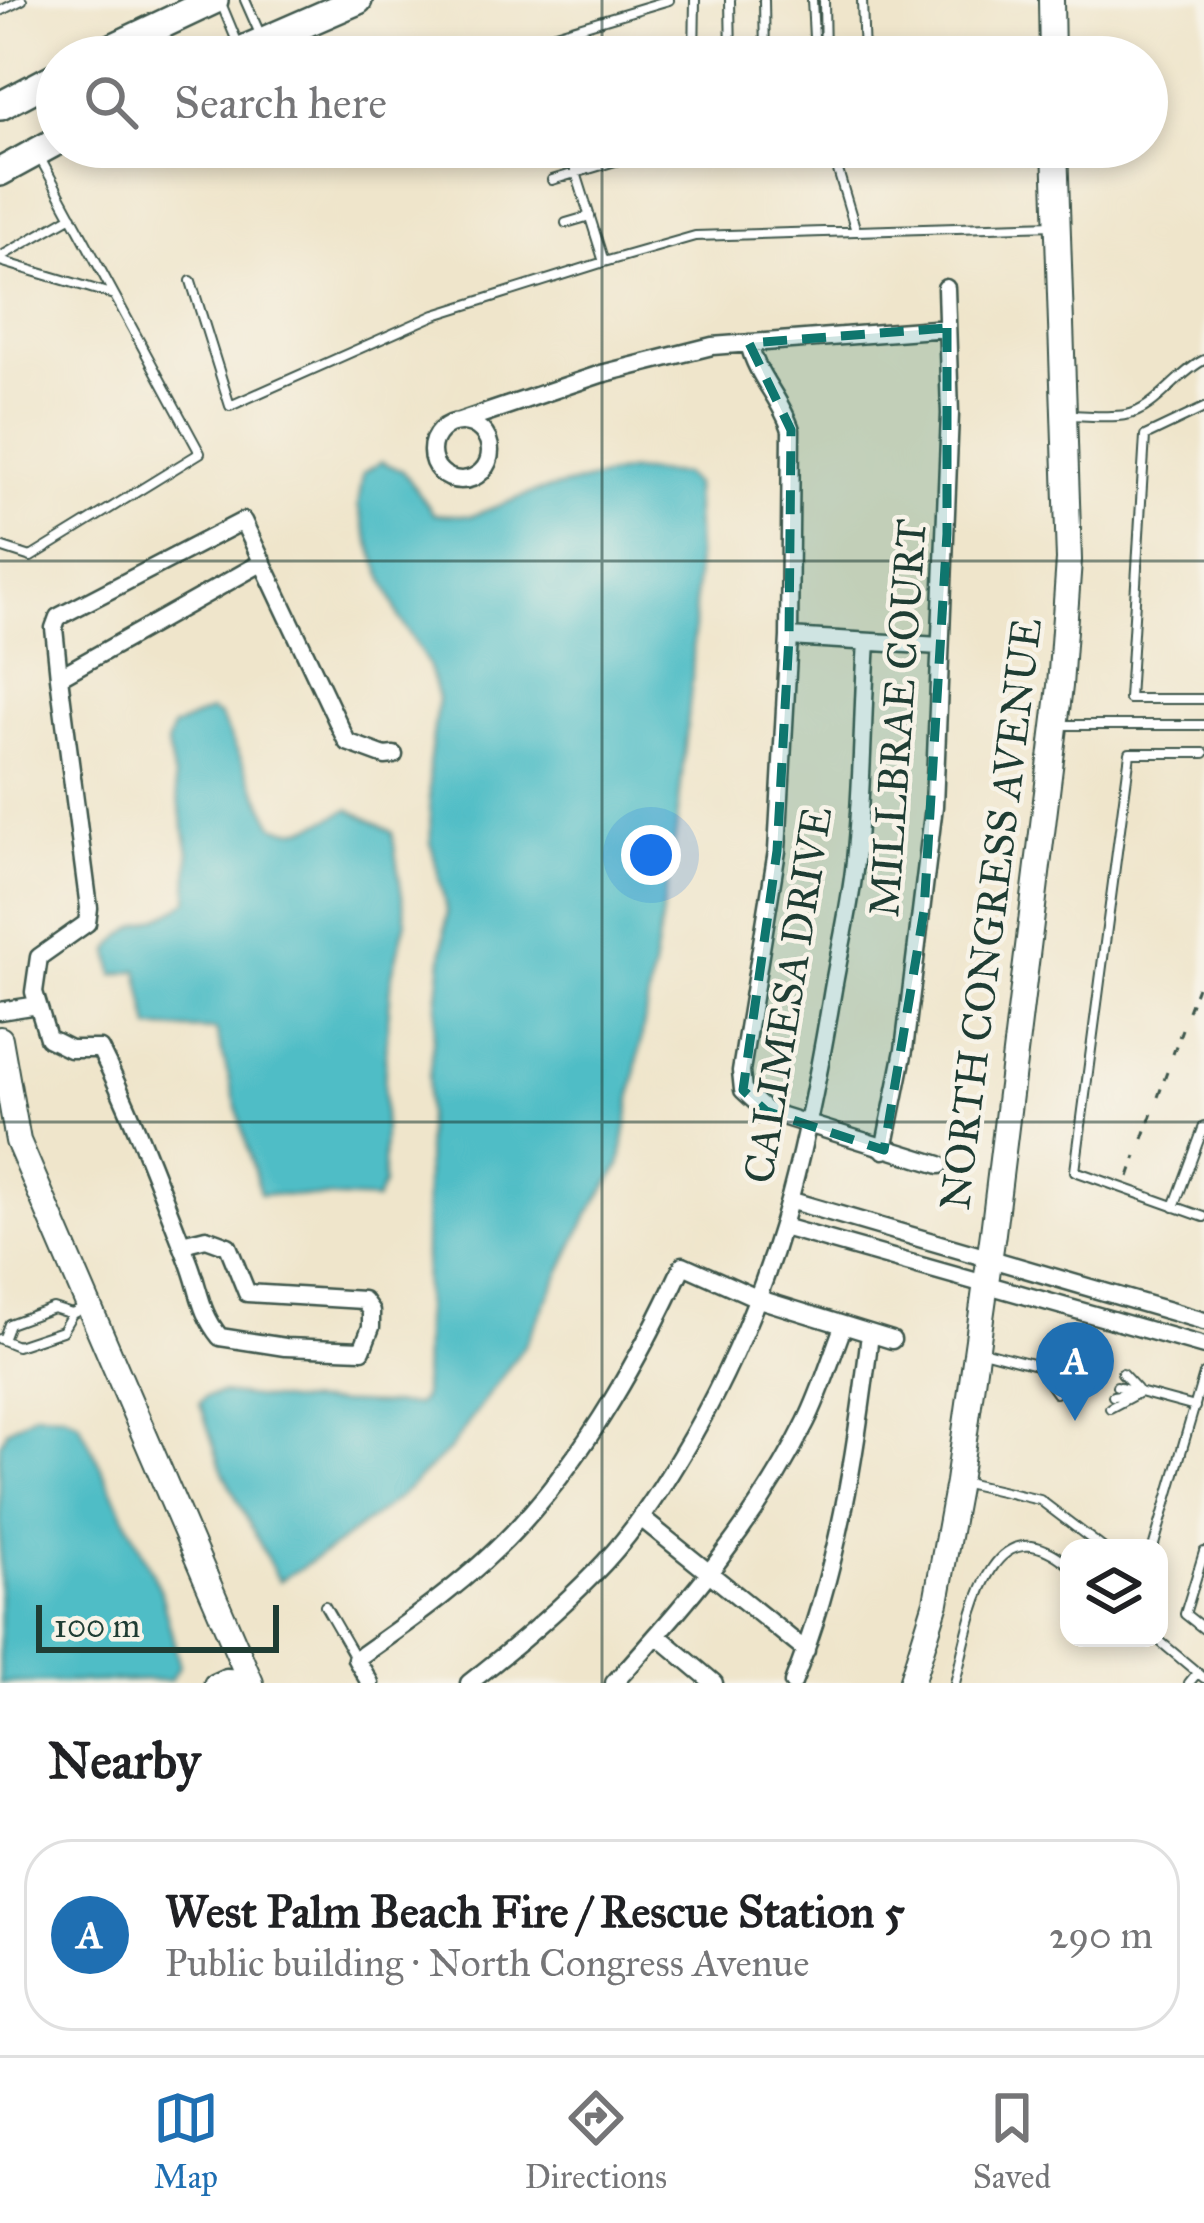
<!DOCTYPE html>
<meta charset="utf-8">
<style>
:root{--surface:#fff;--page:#f2f2f2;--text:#202124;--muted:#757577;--line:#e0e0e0;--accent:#1f6fb2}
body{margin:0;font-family:"IM FELL Great Primer",serif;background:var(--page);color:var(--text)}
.controls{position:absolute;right:36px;bottom:36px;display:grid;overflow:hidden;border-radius:24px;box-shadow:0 6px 18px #0003}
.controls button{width:108px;height:108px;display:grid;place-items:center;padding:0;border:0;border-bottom:3px solid var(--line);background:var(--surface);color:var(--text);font:60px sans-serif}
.scale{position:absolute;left:36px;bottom:30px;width:243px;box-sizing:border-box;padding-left:12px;border:6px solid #1f3d34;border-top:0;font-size:33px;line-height:42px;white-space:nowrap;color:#1f3d34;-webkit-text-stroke:9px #f7f3e8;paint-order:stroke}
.you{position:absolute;left:651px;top:855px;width:42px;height:42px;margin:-30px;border:9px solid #fff;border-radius:50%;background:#1a73e8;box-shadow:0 0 0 18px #1a73e833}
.badge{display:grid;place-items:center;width:78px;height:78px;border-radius:50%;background:var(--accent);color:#fff;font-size:39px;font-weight:700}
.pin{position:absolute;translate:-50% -99px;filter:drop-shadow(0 3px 6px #0008)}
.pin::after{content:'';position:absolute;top:63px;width:42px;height:36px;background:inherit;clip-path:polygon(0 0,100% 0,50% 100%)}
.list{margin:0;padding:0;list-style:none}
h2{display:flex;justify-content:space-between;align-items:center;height:156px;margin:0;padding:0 48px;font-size:51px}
h2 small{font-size:39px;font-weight:400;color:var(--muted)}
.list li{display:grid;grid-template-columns:78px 1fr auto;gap:36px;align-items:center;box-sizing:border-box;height:192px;margin:0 24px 24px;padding:0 24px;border:3px solid var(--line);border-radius:48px}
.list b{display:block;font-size:45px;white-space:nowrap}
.list p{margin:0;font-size:39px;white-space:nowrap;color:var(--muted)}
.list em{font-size:39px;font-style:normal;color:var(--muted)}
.icon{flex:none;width:66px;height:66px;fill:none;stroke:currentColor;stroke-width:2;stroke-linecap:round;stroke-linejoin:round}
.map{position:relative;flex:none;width:1204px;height:1683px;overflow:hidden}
.search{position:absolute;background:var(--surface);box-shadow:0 6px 18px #0003;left:36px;right:36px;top:36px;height:132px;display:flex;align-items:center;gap:30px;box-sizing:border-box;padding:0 42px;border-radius:66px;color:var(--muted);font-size:45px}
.sheet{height:372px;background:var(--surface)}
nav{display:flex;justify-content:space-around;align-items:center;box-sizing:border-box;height:168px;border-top:3px solid var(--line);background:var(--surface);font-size:33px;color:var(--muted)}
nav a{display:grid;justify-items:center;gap:6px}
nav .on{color:var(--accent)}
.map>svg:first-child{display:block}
.water{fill:#4fbdc6;stroke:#377d7d;stroke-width:3}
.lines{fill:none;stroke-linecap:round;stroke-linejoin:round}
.lane-casing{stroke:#3e564b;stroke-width:12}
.street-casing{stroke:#3e564b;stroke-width:21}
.secondary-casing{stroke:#3e564b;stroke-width:28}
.primary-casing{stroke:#3e564b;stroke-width:32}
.path{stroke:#3e564b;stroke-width:3;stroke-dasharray:9 9;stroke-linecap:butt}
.lane{stroke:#fff;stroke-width:8}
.street{stroke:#fff;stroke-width:16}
.secondary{stroke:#fff;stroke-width:24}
.primary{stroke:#fff;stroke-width:27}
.marked{fill:#0f766e;fill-opacity:0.2;stroke:#0f766e;stroke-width:9;stroke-dasharray:24 15;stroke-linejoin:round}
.grid{fill:none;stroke:#1f3d34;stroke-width:3;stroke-opacity:0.55}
.labels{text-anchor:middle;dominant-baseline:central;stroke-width:9;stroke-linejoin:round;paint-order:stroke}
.street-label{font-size:42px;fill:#1f3d34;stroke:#f7f3e8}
</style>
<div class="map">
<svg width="1204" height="1683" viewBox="0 0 1204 1683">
<rect width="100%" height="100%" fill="#f7f3e8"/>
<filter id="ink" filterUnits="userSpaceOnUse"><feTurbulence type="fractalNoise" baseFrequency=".00833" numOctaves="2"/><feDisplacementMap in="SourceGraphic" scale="24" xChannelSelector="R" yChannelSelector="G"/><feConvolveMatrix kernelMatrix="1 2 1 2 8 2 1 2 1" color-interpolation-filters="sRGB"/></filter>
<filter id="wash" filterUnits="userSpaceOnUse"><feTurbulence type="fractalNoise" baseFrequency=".004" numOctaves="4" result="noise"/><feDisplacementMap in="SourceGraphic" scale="48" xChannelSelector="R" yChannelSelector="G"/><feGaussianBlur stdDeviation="2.7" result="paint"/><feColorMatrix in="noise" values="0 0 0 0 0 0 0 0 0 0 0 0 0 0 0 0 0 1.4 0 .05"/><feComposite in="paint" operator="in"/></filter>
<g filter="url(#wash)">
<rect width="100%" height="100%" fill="#efe5cb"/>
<path class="water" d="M382 462 403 471 434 514 472 516 532 493 630 471 683 474 694 484 697 554 692 680 676 831 620 1166 589 1213 526 1343 450 1449 398 1498 332 1548 279 1581 222 1470 200 1403 205 1397 221 1393 287 1401 417 1405 423 1398 427 1096 447 912 431 843 429 764 438 698 428 664 399 617 375 558 358 506 363 473Z
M210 711 220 716 274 826C302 837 324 821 349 809L392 832 406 921 392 974 385 1060 383 1185 376 1200 260 1194 216 1030 150 1028 138 970 114 975 110 950C134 915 157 928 188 900L189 852 167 744 173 727Z
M35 1413 63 1414 79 1422 160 1589 180 1666 170 1680 0 1683V1444L7 1430Z"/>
</g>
<g filter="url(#ink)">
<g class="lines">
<defs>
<path id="lane" d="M245 0 260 34
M730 0 731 57
M764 0 765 57
M812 0 815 57
M824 0 825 57
M862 0 864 57
M221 3 238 44
M0 11 22 0
M540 57 535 40 669 0
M694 57 695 0
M568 147 604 262 695 236 1055 225
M831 147 856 231
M552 180 662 147
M566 223 590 216
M0 257 72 216
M0 261 114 295
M191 281 230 406 435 315 604 262
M1204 408 1145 436 1129 699H1204
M1068 415C1087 415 1108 418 1126 415 1155 410 1177 373 1204 360
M0 547 31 557 200 453 40 158
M1063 725H1204
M1204 753H1130L1075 1171 1204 1217
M1174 1207 1204 1126
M0 1339 17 1346 62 1331 72 1314 82 1309
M3 1340 9 1324 53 1308 72 1314
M978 1350 1063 1372
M1038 1365 1068 1356
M1037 1366 1056 1393
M1043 1369 1060 1380
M1122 1373 1137 1389
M1117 1386 1195 1407
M1113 1396 1132 1393
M1110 1408 1138 1393
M961 1482 1040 1500 1103 1548
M1153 1548 1204 1374
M1204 1552 1185 1614 1204 1629
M325 1606 355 1658
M1156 1638 1204 1678
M955 1683C969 1630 986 1496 1069 1565
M1189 1683 1197 1673"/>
<path id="street" d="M749 343C756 376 781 398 791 430L789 637 777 851 741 1071 743 1090 766 1111 940 1165
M459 422 601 374 712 346 947 328
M432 451a29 29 0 1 1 58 0a29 29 0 1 1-58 0Z
M789 637 940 646
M59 677 263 562
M0 1011 38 1005
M884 1150 904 1050 934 806 950 414 946 288
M792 1201 1204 1321
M783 1227 1204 1346
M182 1244 206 1238 228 1246 247 1293 363 1300 371 1311V1327L362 1350 285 1347 220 1337C199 1311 200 1290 188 1260 160 1189 134 1117 100 1049H70L48 1038 34 992 39 957 87 923 89 908 59 677 54 628 58 617 243 521 347 742 385 756 394 755
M641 1518 806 1651
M658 1636 714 1683
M213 1683 226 1677 249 1678 246 1683
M370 1683 356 1659C413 1619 474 1576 521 1524 590 1448 640 1358 683 1265L759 1299 892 1340
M469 1683C518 1645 563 1607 605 1562 640 1524 667 1480 693 1435 775 1291 805 1157 832 995 839 953 849 912 854 870 863 795 862 717 867 642
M614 1683C687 1603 758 1520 806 1422 821 1392 831 1358 843 1327
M793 1683C838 1571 856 1454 870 1334"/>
<path id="secondary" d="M1051 0 1052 57
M0 1039 18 1141 251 1683
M911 1683 936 1602 958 1482 993 1233 1060 686 1069 560 1055 147"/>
<path id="primary" d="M93 57 214 0
M227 57 358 0
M0 106 57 76
M0 172 57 141"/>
</defs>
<use href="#lane" class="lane-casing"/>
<use href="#street" class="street-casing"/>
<use href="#secondary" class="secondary-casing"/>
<use href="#primary" class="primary-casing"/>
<path class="path" d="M1204 970V969
M1188 1011 1197 987
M1173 1054 1182 1029
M1158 1097 1167 1072
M1143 1139 1152 1113
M1129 1177 1136 1156"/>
<use href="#lane" class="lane"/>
<use href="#street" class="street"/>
<use href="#secondary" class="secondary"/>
<use href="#primary" class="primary"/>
</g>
</g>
<path class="marked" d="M947 328V534L924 911 884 1150 766 1111 743 1090 777 851 789 637 791 430 749 343Z"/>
<path class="grid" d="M602 0V57M602 147V1683M0 561H1204M0 1122H1204"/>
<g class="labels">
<g class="street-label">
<text transform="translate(898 718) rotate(-86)">MILLBRAE COURT</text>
<text transform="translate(991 914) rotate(-83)">NORTH CONGRESS AVENUE</text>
<text transform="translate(788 995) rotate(-81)">CALIMESA DRIVE</text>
</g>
</g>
</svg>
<div class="controls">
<button><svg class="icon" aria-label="layers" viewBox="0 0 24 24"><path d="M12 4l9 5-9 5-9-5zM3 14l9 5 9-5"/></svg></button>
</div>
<div class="scale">100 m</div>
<div class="you"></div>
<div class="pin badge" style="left:1075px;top:1421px">A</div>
<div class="search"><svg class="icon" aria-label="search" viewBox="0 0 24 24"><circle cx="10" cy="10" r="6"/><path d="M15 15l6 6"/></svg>Search here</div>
</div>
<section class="sheet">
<h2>Nearby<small></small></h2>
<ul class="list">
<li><span class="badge">A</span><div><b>West Palm Beach Fire / Rescue Station 5</b><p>Public building · North Congress Avenue</p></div><em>290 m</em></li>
</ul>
</section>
<nav>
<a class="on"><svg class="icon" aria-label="map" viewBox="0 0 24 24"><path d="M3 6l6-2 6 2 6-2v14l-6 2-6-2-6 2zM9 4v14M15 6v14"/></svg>Map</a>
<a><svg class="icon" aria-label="directions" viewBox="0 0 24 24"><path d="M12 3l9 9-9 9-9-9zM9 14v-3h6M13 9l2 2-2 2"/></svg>Directions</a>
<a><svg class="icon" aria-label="saved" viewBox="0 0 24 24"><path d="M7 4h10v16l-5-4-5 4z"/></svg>Saved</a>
</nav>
